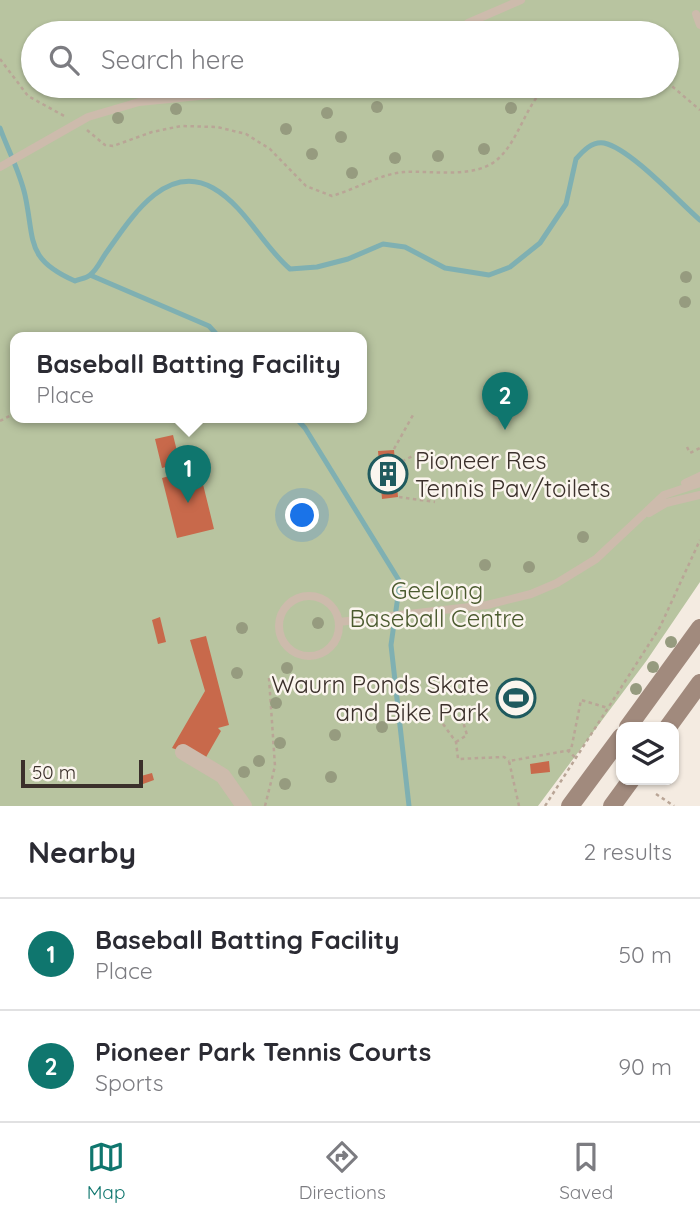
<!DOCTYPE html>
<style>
:root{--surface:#fff;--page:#f2f2f3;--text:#2b2b33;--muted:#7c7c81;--line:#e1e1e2;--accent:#0f766e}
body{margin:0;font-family:Quicksand,sans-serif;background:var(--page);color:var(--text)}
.controls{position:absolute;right:21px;bottom:21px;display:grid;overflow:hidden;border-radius:14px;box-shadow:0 2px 5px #0004}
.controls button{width:63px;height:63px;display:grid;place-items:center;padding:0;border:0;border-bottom:2px solid var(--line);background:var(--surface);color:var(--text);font:35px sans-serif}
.scale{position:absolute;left:21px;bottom:18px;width:122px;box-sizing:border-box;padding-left:7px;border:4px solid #3b302b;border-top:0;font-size:19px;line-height:24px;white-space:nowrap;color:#3b302b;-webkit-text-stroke:5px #fbf5ee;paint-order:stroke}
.you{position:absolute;left:303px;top:516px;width:24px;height:24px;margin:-18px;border:5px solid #fff;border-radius:50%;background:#1a73e8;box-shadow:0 0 0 10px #1a73e833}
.badge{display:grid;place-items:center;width:46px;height:46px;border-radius:50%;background:var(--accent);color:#fff;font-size:23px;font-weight:700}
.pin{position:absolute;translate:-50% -58px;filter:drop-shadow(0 2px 4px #0008)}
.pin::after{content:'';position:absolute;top:37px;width:24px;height:21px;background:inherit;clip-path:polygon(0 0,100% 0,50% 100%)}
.popup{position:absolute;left:10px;top:332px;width:357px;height:91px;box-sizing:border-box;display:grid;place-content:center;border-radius:14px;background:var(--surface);filter:drop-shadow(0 2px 5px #0005);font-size:23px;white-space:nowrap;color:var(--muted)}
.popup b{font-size:26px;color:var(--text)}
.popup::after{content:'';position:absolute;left:50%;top:100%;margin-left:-14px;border:14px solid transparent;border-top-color:var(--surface)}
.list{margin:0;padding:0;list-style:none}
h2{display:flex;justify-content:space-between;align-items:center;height:91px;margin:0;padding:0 28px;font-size:30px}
h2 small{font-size:23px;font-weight:400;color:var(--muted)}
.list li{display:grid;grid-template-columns:46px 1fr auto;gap:21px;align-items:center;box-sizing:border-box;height:112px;padding:0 28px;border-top:2px solid var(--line)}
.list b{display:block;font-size:26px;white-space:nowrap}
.list p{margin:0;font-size:23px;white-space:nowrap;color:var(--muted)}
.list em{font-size:23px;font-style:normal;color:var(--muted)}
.icon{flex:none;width:38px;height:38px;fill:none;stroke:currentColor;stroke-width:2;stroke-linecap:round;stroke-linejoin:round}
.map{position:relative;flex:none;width:700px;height:806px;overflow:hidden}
.search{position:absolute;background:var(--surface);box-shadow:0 2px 5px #0004;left:21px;right:21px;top:21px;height:77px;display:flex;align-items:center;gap:18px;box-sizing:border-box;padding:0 24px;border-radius:38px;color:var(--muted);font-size:26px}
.sheet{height:315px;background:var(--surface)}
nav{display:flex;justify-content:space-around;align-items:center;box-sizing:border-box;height:98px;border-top:2px solid var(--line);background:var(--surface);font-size:19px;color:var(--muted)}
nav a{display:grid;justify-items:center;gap:4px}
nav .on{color:var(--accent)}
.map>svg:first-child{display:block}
.green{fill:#b8c4a0;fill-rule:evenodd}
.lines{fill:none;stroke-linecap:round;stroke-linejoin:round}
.stream{stroke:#7fb0b2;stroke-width:5}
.building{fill:#c8694b}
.path{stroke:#b9a596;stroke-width:2.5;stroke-dasharray:3.5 3.5;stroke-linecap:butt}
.lane{stroke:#cdbbac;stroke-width:8}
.street{stroke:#cdbbac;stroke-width:16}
.secondary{stroke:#a18a7d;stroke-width:18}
.tree{fill:#969b7f}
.labels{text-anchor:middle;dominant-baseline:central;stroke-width:5;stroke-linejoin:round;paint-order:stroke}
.poi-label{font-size:24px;fill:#3b302b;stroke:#fbf5ee;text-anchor:start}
.park-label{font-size:24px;fill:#4a5a2e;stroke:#fbf5ee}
</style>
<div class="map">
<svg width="700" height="806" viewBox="0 0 700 806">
<rect width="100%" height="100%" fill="#f4ebe1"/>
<path class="green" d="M0 0H700V582L647 660 538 806H0ZM33 33H667V86H33ZM15 337H361V417H15Z"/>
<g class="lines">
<path class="stream" d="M0 128C8 150 20 172 25 195 35 241 25 259 75 281 80 279 87 278 90 275 97 270 101 260 106 253 129 221 165 161 213 188 245 206 262 245 290 269L317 267 348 259 383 244 405 247 445 268 489 275 510 267 540 243 566 204 576 159C583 151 592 141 604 143 631 149 678 201 700 220
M90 275 209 326 219 337
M295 417 305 428 400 582 391 645 409 806"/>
</g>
<path class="building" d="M173 435 180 463 162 468 155 439Z
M394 450 398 497 382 499 378 451Z
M199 468 214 529 177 538 162 478Z
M160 617 166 642 158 644 152 620Z
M206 636 229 725 218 728 221 731 205 759 172 748 205 691 190 640Z
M549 761 550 772 531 774 530 764Z
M152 773 154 780 143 784 141 776Z"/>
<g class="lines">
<path class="path" d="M0 59 28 96 66 117
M667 82 700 110
M87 130 105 145 113 146 152 132 181 126 217 127 246 134 270 149 306 186 332 196C356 189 380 174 404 172 433 170 476 180 499 158 519 139 525 107 546 86
M0 421 15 413
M687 447 690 453 700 448
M394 449 413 415
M396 465 416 454
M399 497 435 502
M443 724 456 742 458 759 504 757 509 761
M456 742 467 735 461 715
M567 750 577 759
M656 794 674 806
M265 806 275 766 269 678
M519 806 509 761 571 750 581 700 608 708
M545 806 660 627 700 540"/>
<path class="lane" d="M696 14 700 25
M453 33 468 23 521 0
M0 167 88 117 139 102 249 91 342 92 373 86
M685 483 700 476
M649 513 666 503 700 495
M279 626a30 30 0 1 1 60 0a30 30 0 1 1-60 0Z
M339 622 487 605 531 594 557 583 596 559 664 495 700 483"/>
<path class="street" d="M183 752 223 776 244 806"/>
<path class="secondary" d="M628 727 700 628
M668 727 700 683
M570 806 621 737
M612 806 631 780"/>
</g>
<g class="tree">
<circle cx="377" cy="107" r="6"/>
<circle cx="511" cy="108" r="6"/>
<circle cx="176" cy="109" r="6"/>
<circle cx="327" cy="113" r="6"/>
<circle cx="118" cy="118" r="6"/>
<circle cx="286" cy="129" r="6"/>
<circle cx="341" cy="137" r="6"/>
<circle cx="484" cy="149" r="6"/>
<circle cx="312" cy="154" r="6"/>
<circle cx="438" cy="156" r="6"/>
<circle cx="395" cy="158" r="6"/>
<circle cx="352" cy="173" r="6"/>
<circle cx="686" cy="277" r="6"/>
<circle cx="685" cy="302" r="6"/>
<circle cx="583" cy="537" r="6"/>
<circle cx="485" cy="565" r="6"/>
<circle cx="529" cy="567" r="6"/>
<circle cx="318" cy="623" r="6"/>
<circle cx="242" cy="628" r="6"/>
<circle cx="671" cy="642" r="6"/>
<circle cx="653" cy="667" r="6"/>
<circle cx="287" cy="668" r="6"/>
<circle cx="237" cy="673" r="6"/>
<circle cx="636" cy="689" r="6"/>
<circle cx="276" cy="703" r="6"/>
<circle cx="382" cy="727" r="6"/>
<circle cx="335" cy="735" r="6"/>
<circle cx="280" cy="743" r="6"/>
<circle cx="259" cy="761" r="6"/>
<circle cx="244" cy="772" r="6"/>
<circle cx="331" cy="777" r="6"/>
<circle cx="285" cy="784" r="6"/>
</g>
<defs>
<symbol id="building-ring" viewBox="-11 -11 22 22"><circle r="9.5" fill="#fbf5ee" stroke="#1f5a5e" stroke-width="1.5"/><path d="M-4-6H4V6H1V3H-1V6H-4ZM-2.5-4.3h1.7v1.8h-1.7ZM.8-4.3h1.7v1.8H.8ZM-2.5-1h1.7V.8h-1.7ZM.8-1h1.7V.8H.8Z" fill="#1f5a5e"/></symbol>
<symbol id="stadium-ring" viewBox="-11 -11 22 22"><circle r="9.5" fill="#fbf5ee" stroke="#1f5a5e" stroke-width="1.5"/><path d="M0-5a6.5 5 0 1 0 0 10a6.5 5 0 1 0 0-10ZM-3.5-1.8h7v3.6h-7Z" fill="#1f5a5e"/></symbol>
</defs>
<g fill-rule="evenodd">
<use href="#building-ring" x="366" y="452" width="44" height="44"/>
<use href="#stadium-ring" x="494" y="676" width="44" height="44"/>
</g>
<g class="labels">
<g class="poi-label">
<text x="415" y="460">Pioneer Res<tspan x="415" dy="28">Tennis Pav/toilets</tspan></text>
<text x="489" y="684" text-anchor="end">Waurn Ponds Skate<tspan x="489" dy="28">and Bike Park</tspan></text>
</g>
<g class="park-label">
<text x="437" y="590">Geelong<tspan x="437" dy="28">Baseball Centre</tspan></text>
</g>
</g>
</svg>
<div class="controls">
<button><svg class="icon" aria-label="layers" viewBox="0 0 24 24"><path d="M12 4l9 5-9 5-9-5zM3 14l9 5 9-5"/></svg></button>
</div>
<div class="scale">50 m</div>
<div class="you"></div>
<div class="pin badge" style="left:188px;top:503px">1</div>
<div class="popup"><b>Baseball Batting Facility</b>Place</div>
<div class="pin badge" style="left:505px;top:430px">2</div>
<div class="search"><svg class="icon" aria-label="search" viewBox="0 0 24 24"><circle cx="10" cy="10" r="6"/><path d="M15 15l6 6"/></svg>Search here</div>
</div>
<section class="sheet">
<h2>Nearby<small>2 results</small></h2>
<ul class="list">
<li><span class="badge">1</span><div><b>Baseball Batting Facility</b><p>Place</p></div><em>50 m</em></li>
<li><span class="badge">2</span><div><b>Pioneer Park Tennis Courts</b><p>Sports</p></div><em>90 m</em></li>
</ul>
</section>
<nav>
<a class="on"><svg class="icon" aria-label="map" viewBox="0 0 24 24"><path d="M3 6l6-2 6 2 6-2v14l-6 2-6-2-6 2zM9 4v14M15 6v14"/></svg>Map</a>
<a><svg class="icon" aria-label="directions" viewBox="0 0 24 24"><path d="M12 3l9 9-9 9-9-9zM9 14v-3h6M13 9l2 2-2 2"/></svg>Directions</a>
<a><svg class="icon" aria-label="saved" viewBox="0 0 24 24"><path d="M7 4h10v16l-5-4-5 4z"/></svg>Saved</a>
</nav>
